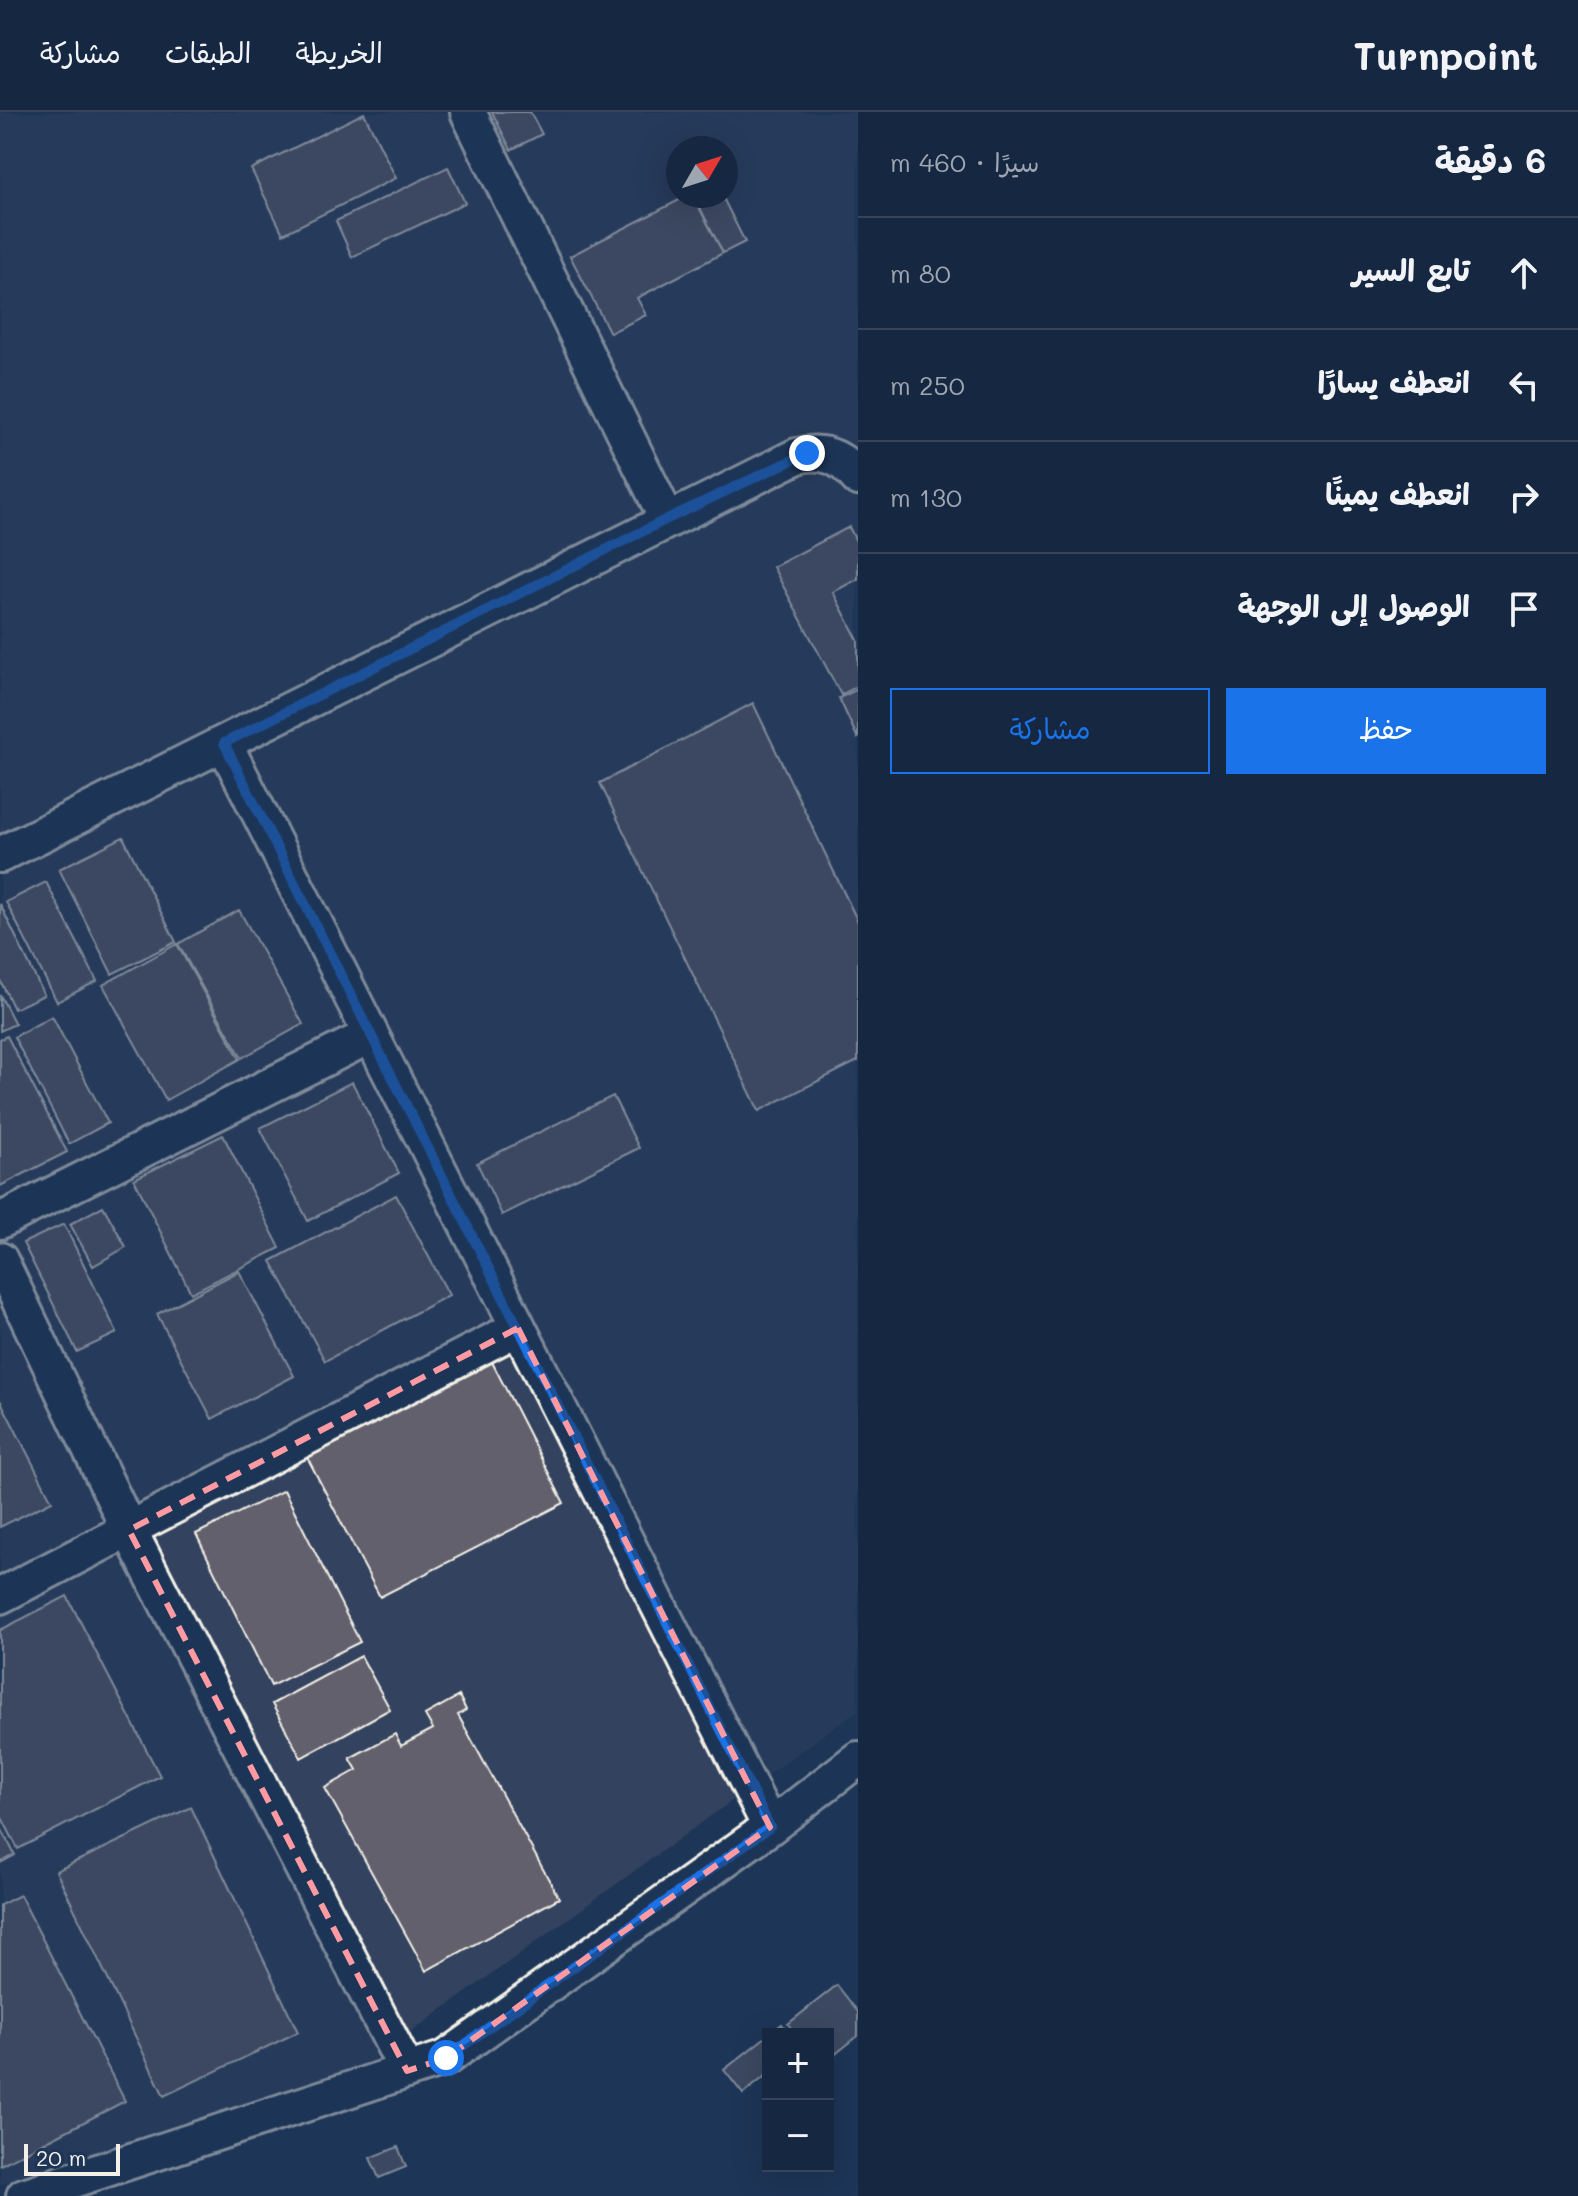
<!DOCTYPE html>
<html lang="ar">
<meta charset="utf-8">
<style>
:root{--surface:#162841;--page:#1f3048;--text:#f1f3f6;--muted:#9ea6b1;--line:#35445a;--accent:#1a73e8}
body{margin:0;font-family:Mali,"Playpen Sans Arabic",sans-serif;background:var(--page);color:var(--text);direction:rtl}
.controls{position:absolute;right:24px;bottom:24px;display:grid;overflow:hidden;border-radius:0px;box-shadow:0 8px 32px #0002}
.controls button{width:72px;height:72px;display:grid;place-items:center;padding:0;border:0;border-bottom:2px solid var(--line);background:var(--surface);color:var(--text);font:40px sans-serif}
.compass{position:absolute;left:666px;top:24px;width:72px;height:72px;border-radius:50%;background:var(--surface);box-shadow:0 8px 32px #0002;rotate:51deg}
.scale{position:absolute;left:24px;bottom:20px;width:96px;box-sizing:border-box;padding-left:8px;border:4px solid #f4f1e8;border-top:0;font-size:22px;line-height:28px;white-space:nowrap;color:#f4f1e8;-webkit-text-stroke:6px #1d3557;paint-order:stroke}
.stop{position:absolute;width:24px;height:24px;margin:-18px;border:6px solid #1a73e8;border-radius:50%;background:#fff}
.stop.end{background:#1a73e8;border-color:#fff;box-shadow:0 2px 8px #0008}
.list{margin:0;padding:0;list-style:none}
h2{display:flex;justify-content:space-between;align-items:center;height:104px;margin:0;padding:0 32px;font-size:34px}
h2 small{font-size:26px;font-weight:400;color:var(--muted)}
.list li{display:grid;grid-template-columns:52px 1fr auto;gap:24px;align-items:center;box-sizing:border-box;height:112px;padding:0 32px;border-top:2px solid var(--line)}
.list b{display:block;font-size:30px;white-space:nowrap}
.list em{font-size:26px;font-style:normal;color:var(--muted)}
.actions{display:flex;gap:16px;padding:24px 32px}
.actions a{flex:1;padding:18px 0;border:2px solid var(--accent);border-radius:0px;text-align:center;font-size:28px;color:var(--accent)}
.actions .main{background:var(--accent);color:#fff}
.icon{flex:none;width:44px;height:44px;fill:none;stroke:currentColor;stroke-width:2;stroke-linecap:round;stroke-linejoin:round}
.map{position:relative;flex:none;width:858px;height:2084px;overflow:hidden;direction:ltr}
header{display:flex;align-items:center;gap:48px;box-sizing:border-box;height:112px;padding:0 40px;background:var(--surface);border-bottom:2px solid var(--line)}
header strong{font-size:38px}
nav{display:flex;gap:44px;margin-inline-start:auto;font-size:28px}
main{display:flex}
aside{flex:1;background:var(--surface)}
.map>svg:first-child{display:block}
.built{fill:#32425e;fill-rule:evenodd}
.building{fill:#64616e;stroke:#f4f1e8;stroke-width:2}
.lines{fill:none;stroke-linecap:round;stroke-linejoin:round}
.minor-casing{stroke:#f4f1e8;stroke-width:40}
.minor{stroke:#1d3557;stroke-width:34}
.route{stroke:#1a73e8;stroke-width:10}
.marked{fill:none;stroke:#ff9aa2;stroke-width:6;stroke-dasharray:16 10;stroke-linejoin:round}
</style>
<header>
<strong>Turnpoint</strong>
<nav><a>الخريطة</a><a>الطبقات</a><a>مشاركة</a></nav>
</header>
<main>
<aside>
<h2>6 دقيقة<small>سيرًا · 460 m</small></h2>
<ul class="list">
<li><svg class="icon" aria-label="ahead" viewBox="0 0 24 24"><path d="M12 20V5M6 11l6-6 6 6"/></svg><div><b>تابع السير</b></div><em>80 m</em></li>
<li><svg class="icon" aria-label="left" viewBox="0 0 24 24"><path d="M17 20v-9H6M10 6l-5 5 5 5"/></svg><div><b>انعطف يسارًا</b></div><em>250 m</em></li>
<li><svg class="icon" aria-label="right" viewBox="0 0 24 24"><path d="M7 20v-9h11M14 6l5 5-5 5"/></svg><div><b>انعطف يمينًا</b></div><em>130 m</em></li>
<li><svg class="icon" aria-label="arrive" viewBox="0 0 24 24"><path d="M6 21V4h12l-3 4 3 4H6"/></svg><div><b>الوصول إلى الوجهة</b></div></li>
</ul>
<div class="actions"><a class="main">حفظ</a><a>مشاركة</a></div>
</aside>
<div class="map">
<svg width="858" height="2084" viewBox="0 0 858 2084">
<rect width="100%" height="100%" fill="#1d3557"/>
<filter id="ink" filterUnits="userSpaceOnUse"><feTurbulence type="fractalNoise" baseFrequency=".0125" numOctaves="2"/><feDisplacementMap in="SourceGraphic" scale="16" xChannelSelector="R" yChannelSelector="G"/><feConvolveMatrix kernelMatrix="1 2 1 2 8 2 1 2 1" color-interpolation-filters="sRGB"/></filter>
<g filter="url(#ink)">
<path class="built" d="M0 0H858V1598L342 1970 0 2073ZM678 36H726V84H678Z"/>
<path class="building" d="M492 0H530L542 22 511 38Z
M364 1 396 66 283 122 251 57Z
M448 55 465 91 352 145 336 109Z
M687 84H693L723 141 637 186 646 203 610 221 570 144Z
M705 84H722L745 130 723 141 696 88Z
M849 415 858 433V467L833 480 858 528V574L841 583 773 455Z
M858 577V627L839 586Z
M753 591 858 810V949L759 999 600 671Z
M123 725 176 830 112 862 59 757Z
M46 770 97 869 57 890 6 790Z
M0 792 44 883 14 897 0 868Z
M239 798 303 912 242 946 178 832Z
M177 832 240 947 166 988 103 873Z
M0 883 15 912 0 919Z
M52 904 108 1011 69 1032 14 925Z
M7 924 67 1040 0 1074V927Z
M352 970 399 1061 308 1109 260 1016Z
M613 984 639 1036 502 1103 477 1051Z
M223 1023 280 1136 191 1181 134 1067Z
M396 1083 449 1183 325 1249 271 1149Z
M103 1094 126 1135 93 1154 70 1112Z
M64 1112 117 1221 77 1240 23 1131Z
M239 1159 294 1264 212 1307 157 1202Z
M492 1250 564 1391 380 1485 307 1345Z
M0 1288 52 1389 0 1415Z
M284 1378 360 1530 271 1574 196 1422Z
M67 1484 160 1664 18 1737 0 1702V1518Z
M361 1544 390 1597 301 1646 272 1592Z
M459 1584 466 1598 458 1603 559 1786 426 1859 325 1676 357 1658 350 1646 395 1622 401 1634 433 1617 425 1603Z
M191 1695 298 1920 164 1984 56 1759Z
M0 1714 15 1743 0 1751Z
M20 1783 125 1989 0 2053V1793Z
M837 1873 858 1900V1924L828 1948V1922H796L788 1912Z
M782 1912 790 1922H769Z
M768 1923V1962L743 1982 724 1958Z
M398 2035 406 2055 379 2066 370 2046Z"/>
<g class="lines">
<defs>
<path id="minor" d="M468 0 667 407
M224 631 770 1715
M0 743 797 344C823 337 842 345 858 366
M0 1109 371 923
M0 1148 129 1418 407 1959
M0 1484 518 1216
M24 2084 446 1946 770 1715 858 1647"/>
</defs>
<use href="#minor" class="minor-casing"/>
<use href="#minor" class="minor"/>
</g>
</g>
<g class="lines" filter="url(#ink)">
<path class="route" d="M446 1946 770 1715 224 631 667 407 807 341"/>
</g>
<path d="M0 0H858V2084H0ZM518 1216 770 1715 446 1946 407 1959 129 1418Z" fill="#1d3557" fill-opacity=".55" fill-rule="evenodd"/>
<path class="marked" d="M518 1216 770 1715 446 1946 407 1959 129 1418Z"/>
</svg>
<div class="controls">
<button>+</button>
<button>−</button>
</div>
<svg class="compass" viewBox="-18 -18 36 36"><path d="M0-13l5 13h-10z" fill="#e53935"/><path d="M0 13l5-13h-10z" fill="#9ea6b1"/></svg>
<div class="scale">20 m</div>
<div class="stop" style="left:446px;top:1946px"></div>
<div class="stop end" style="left:807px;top:341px"></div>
</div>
</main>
